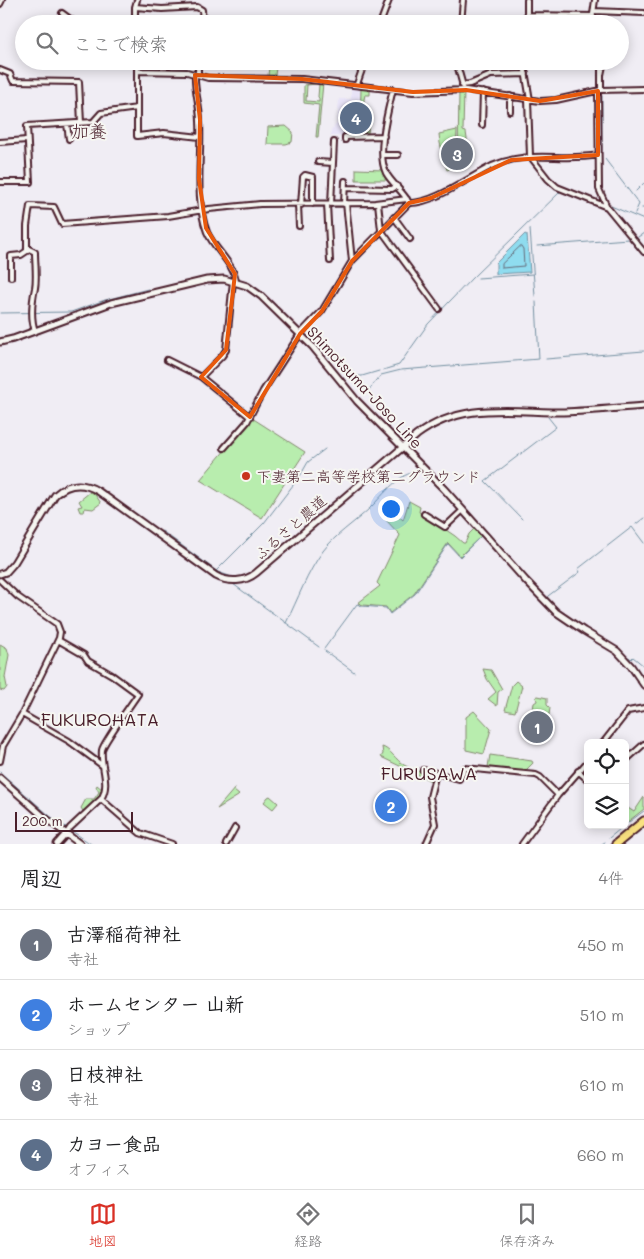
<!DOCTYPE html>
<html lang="ja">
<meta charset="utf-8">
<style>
:root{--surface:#fff;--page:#f6f6f6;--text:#202124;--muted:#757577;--line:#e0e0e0;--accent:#d93025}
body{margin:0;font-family:Mali,"Klee One",sans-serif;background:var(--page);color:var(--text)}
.controls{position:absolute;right:15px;bottom:15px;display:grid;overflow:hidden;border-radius:8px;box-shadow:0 2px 12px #0003}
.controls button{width:45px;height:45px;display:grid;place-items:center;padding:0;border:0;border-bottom:1px solid var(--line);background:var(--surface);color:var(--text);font:25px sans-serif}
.scale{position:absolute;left:15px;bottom:12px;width:118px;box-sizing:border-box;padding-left:5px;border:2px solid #4a1f2b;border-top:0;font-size:14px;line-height:18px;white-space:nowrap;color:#4a1f2b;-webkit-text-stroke:4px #f6f6f2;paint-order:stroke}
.you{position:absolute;left:390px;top:508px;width:18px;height:18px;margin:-12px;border:4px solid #fff;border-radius:50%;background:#1a73e8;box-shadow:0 0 0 8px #1a73e833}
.badge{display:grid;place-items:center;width:32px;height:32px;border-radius:50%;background:var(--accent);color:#fff;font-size:16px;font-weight:700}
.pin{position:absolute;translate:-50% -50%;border:2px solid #fff;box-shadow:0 1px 5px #0006}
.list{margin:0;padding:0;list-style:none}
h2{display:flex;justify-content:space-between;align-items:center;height:65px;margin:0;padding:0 20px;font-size:21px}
h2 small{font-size:16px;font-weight:400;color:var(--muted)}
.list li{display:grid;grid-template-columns:32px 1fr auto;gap:15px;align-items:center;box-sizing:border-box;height:70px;padding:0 20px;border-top:1px solid var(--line)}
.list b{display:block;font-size:19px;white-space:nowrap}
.list p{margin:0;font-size:16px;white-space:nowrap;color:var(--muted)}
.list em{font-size:16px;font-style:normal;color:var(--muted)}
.icon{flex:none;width:28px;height:28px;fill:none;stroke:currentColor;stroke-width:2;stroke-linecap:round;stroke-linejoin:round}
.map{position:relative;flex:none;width:644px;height:844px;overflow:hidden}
.search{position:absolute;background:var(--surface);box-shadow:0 2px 12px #0003;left:15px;right:15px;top:15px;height:55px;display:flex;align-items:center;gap:12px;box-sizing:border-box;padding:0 18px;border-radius:28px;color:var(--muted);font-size:19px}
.sheet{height:345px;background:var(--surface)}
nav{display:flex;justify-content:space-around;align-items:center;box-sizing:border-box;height:70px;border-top:1px solid var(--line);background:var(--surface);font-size:14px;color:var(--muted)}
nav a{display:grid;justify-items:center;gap:2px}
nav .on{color:var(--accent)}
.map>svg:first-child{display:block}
.built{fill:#e8e3f7}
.green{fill:#b8edae;stroke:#81866c;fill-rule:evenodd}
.water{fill:#8fdcef;stroke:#7390a1}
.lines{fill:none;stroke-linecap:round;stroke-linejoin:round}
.shore{stroke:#666b79;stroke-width:1}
.stream{stroke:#7390a1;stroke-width:1}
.street-casing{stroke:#4a1f2b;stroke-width:8}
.secondary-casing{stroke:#4a1f2b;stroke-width:9}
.highway-casing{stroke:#4a1f2b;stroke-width:11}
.street{stroke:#f6f6f2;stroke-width:4}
.secondary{stroke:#f6f6f2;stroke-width:5}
.highway{stroke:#f9e181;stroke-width:7}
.marked{fill:none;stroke:#e8590c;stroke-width:4;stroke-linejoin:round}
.poi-dot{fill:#c8321e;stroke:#f6f6f2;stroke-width:2}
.labels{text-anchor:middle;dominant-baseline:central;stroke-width:4;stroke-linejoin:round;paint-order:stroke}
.street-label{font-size:15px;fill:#4a1f2b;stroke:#f6f6f2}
.poi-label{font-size:15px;fill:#4a1f2b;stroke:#f6f6f2;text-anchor:start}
.quarter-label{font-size:18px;fill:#4a1f2b;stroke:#f6f6f2}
</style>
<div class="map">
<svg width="644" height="844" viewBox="0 0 644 844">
<rect width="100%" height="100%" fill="#f0edf4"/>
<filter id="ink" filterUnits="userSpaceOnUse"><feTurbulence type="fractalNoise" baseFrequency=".02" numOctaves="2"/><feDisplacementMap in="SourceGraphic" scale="10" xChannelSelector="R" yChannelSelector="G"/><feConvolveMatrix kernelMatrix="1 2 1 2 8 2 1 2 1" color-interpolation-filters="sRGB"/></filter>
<g filter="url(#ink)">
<path class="built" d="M351 84 361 85 360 135 331 136V131L337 123 339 99H351Z"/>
<path class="green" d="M270 61H277L275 75 272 77 268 75Z
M316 82 323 83 318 137H316L319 105 304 103V85L313 84ZM316 84 319 85 318 97 319 98V102L306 101 307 85Z
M361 88 370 90V95H365L364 99 363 131H368L369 122 368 134 360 135Z
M464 91 463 131 466 132 470 160 447 170 440 143 439 134 457 130 456 154H458L459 92Z
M286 126 293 132 292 142 286 144H267L268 127Z
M356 169 384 170 390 180H356Z
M252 418 305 452 262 518 200 480Z
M90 492H93L101 503 93 509 85 508 84 512H80L78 507 82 506 79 501Z
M409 501 420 507 419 512 421 513 455 536 463 543H465L469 534 474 529 481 536 460 556 448 543 414 594 390 613 386 607 363 605 358 603 380 586 377 583 400 535 385 519 394 512 403 520Z
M0 644 7 648 9 655 5 677 7 687 4 691 0 690Z
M483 669 491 670 502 689 498 692 497 706 488 699 496 692 487 679Z
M516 681 522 686 515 712 505 710 512 685Z
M538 696 547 698V705L550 708 549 715 546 717 548 724 543 738C532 736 527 732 531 720L529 719 530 715H532L534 703 537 701 536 697Z
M474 711 491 729 484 754 466 750V717Z
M382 747C390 749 396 760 404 765 412 770 421 772 431 775L433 778 431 781 381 757 383 754Z
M490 755 532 761 533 763 524 772 490 769 488 767Z
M97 785 103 790 100 798 85 814 81 808 86 799H94L99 792 96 787Z
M235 788 234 791 239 795 238 796 217 809Z
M270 796 278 803 273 809 264 802 268 797Z
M644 797V809L625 824V806L634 812Z"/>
<path class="water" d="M525 234 527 235 530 272 496 274V263Z"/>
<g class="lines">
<path class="shore" d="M521 246 523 249 524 266 502 268V264Z"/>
<path class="stream" d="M452 87H466L526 97
M530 102V109
M602 151V96
M535 158 550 177 559 185 603 203
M605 159 639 204 635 213
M636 191 644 183
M611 206 644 220
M642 208H644
M530 229 535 296
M638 237 644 233
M537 246 628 239
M478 278 533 274
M0 313 71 312 105 300 148 289
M327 355 342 364 357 376H362L379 371
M546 359 644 351
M383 370 399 365 428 324 472 278 561 191
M368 391 381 375 401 370 539 359 536 302
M522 519 485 481 556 427 548 417
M636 524 644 518
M162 531 218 572 232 577
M216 571 264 523 300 476 308 462 325 449
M233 584 319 647
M548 596 580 572 578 569 632 527 644 543
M286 623C298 599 307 573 323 551 335 535 354 523 369 509 379 500 399 473 413 473
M324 649 357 604 362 606 386 608 390 614 415 594 448 544 460 557 481 536
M325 651 354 672
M629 657 631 659 633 657 644 666
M0 772 50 816 91 844
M625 825 644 811
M609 838 625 825
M602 844 605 842"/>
<defs>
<path id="street" d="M0 4 2 0
M135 7 162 9 197 7 202 10 203 24
M594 11 644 13
M62 13 77 24
M593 14 595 0
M527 15 593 16 595 24
M135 24V7L137 0
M380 24 389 0
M461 24 463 0
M527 24V0
M620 49 621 48
M137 61V136L164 133 200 137
M456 61 463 86
M526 61 525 71 530 100
M601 61V90
M0 70 10 74 13 81 79 82 81 123
M137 71 187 72 208 78 302 79 413 92 466 90 540 101 556 100 601 90 644 89
M195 75C194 90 200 105 200 121 202 156 194 198 207 232 214 249 235 265 236 282
M198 75V61
M601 75 604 61
M357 84 365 61
M462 85 470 84 491 75 526 74
M393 89C388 111 376 153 386 173 391 182 402 191 408 201
M598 91 599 189 607 207 644 252
M528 100 530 156 548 179 557 187 607 207
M510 111V96
M67 124 69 139
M482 125 483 92
M345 140V137L384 136
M0 142 27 140
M383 155H398
M318 162 333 163
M0 182H30L27 126 93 122 101 113 137 108
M345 188 392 189 397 186
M346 203 352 261
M378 203 381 230 439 309
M327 204 330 261
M331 204 334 142
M344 204 345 181
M298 205 299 226
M301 205 303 177 305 175 313 177V204
M394 217 410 239
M27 248 35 252C35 264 37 277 35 288 32 302 30 317 35 331
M11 277V256L21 255 27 251V226L30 206 54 207 62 224 168 216 209 209 260 204 375 203 407 199
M233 281 226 350 222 356 201 377 250 417
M167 360 201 377
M224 448 247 422 263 391 300 334 322 311 352 261 409 203C434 204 469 177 492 166 531 149 560 162 598 155
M424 514 445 527 463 510
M0 580 18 597 57 624 60 632 59 638 22 714 3 746 0 761
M58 640 84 655 88 661 112 675 138 694C132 703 103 743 102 750 100 767 111 783 101 799L70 828 66 834
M22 714 69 741 103 766
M603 743 628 711 644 708
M625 761 644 744
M423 770 436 773
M578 771 588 780
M101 799 140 833 172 844
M226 844 235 828
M426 844 435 824 430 797 436 773 459 779 465 768 536 775 540 777 558 795
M522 844 558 795 588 761"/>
<path id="secondary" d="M0 342 13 339 111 303 207 280 224 279 247 286 261 296 312 346 357 401 444 489 526 581 556 612 584 631 617 651 631 666 644 685
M0 574 6 572 14 563 55 495C68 483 83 482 98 491L216 576C229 583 245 582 256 573L417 435C462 401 511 412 564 412 591 411 617 408 644 406
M0 778 44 817 80 844
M57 844 66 834"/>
<path id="highway" d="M616 844 644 821"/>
</defs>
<use href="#street" class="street-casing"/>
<use href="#secondary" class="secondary-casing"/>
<use href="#highway" class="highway-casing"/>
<use href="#street" class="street"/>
<use href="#secondary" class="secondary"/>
<use href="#highway" class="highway"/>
</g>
</g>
<path class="marked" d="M195 75 302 79 413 92 466 90 540 101 598 91V155L511 160 431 198 409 203 352 261 322 311 300 334 250 417 201 377 226 350 235 274 206 228 199 179 200 120Z"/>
<circle class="poi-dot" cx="246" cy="476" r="5"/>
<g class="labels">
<g class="street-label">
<text transform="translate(365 387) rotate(47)">Shimotsuma-Joso Line</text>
<text transform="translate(290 527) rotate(-41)">ふるさと農道</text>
</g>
<g class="poi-label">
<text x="256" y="476">下妻第二高等学校第二グラウンド</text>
</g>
<g class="quarter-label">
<text x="89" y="131">加養</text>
<text x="100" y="719">FUKUROHATA</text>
<text x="429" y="773">FURUSAWA</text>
</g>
</g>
</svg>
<div class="controls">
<button><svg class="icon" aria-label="locate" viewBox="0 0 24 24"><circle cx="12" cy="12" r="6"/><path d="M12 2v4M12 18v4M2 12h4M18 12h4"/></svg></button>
<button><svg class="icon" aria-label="layers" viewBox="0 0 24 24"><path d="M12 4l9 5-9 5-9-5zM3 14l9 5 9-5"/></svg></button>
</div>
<div class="scale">200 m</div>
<div class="you"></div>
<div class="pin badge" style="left:537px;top:727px;background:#6b7280">1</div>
<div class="pin badge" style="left:391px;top:806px;background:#3f7fe0">2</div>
<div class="pin badge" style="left:457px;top:154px;background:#6b7280">3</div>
<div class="pin badge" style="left:356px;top:118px;background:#5c6f8a">4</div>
<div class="search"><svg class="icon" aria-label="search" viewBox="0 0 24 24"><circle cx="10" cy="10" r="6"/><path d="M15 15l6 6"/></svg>ここで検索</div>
</div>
<section class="sheet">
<h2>周辺<small>4件</small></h2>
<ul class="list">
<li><span class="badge" style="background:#6b7280">1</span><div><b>古澤稲荷神社</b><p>寺社</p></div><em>450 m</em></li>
<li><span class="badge" style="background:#3f7fe0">2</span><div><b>ホームセンター 山新</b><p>ショップ</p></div><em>510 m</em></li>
<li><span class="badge" style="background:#6b7280">3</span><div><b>日枝神社</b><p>寺社</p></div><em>610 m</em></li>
<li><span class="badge" style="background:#5c6f8a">4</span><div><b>カヨー食品</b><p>オフィス</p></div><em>660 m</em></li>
</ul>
</section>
<nav>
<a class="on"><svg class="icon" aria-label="map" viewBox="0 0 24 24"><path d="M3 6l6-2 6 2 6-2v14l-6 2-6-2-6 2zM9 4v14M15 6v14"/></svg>地図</a>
<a><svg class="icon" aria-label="directions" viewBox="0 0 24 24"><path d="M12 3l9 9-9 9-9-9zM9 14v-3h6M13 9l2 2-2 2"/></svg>経路</a>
<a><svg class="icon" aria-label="saved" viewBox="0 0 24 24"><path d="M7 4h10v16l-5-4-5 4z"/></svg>保存済み</a>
</nav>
